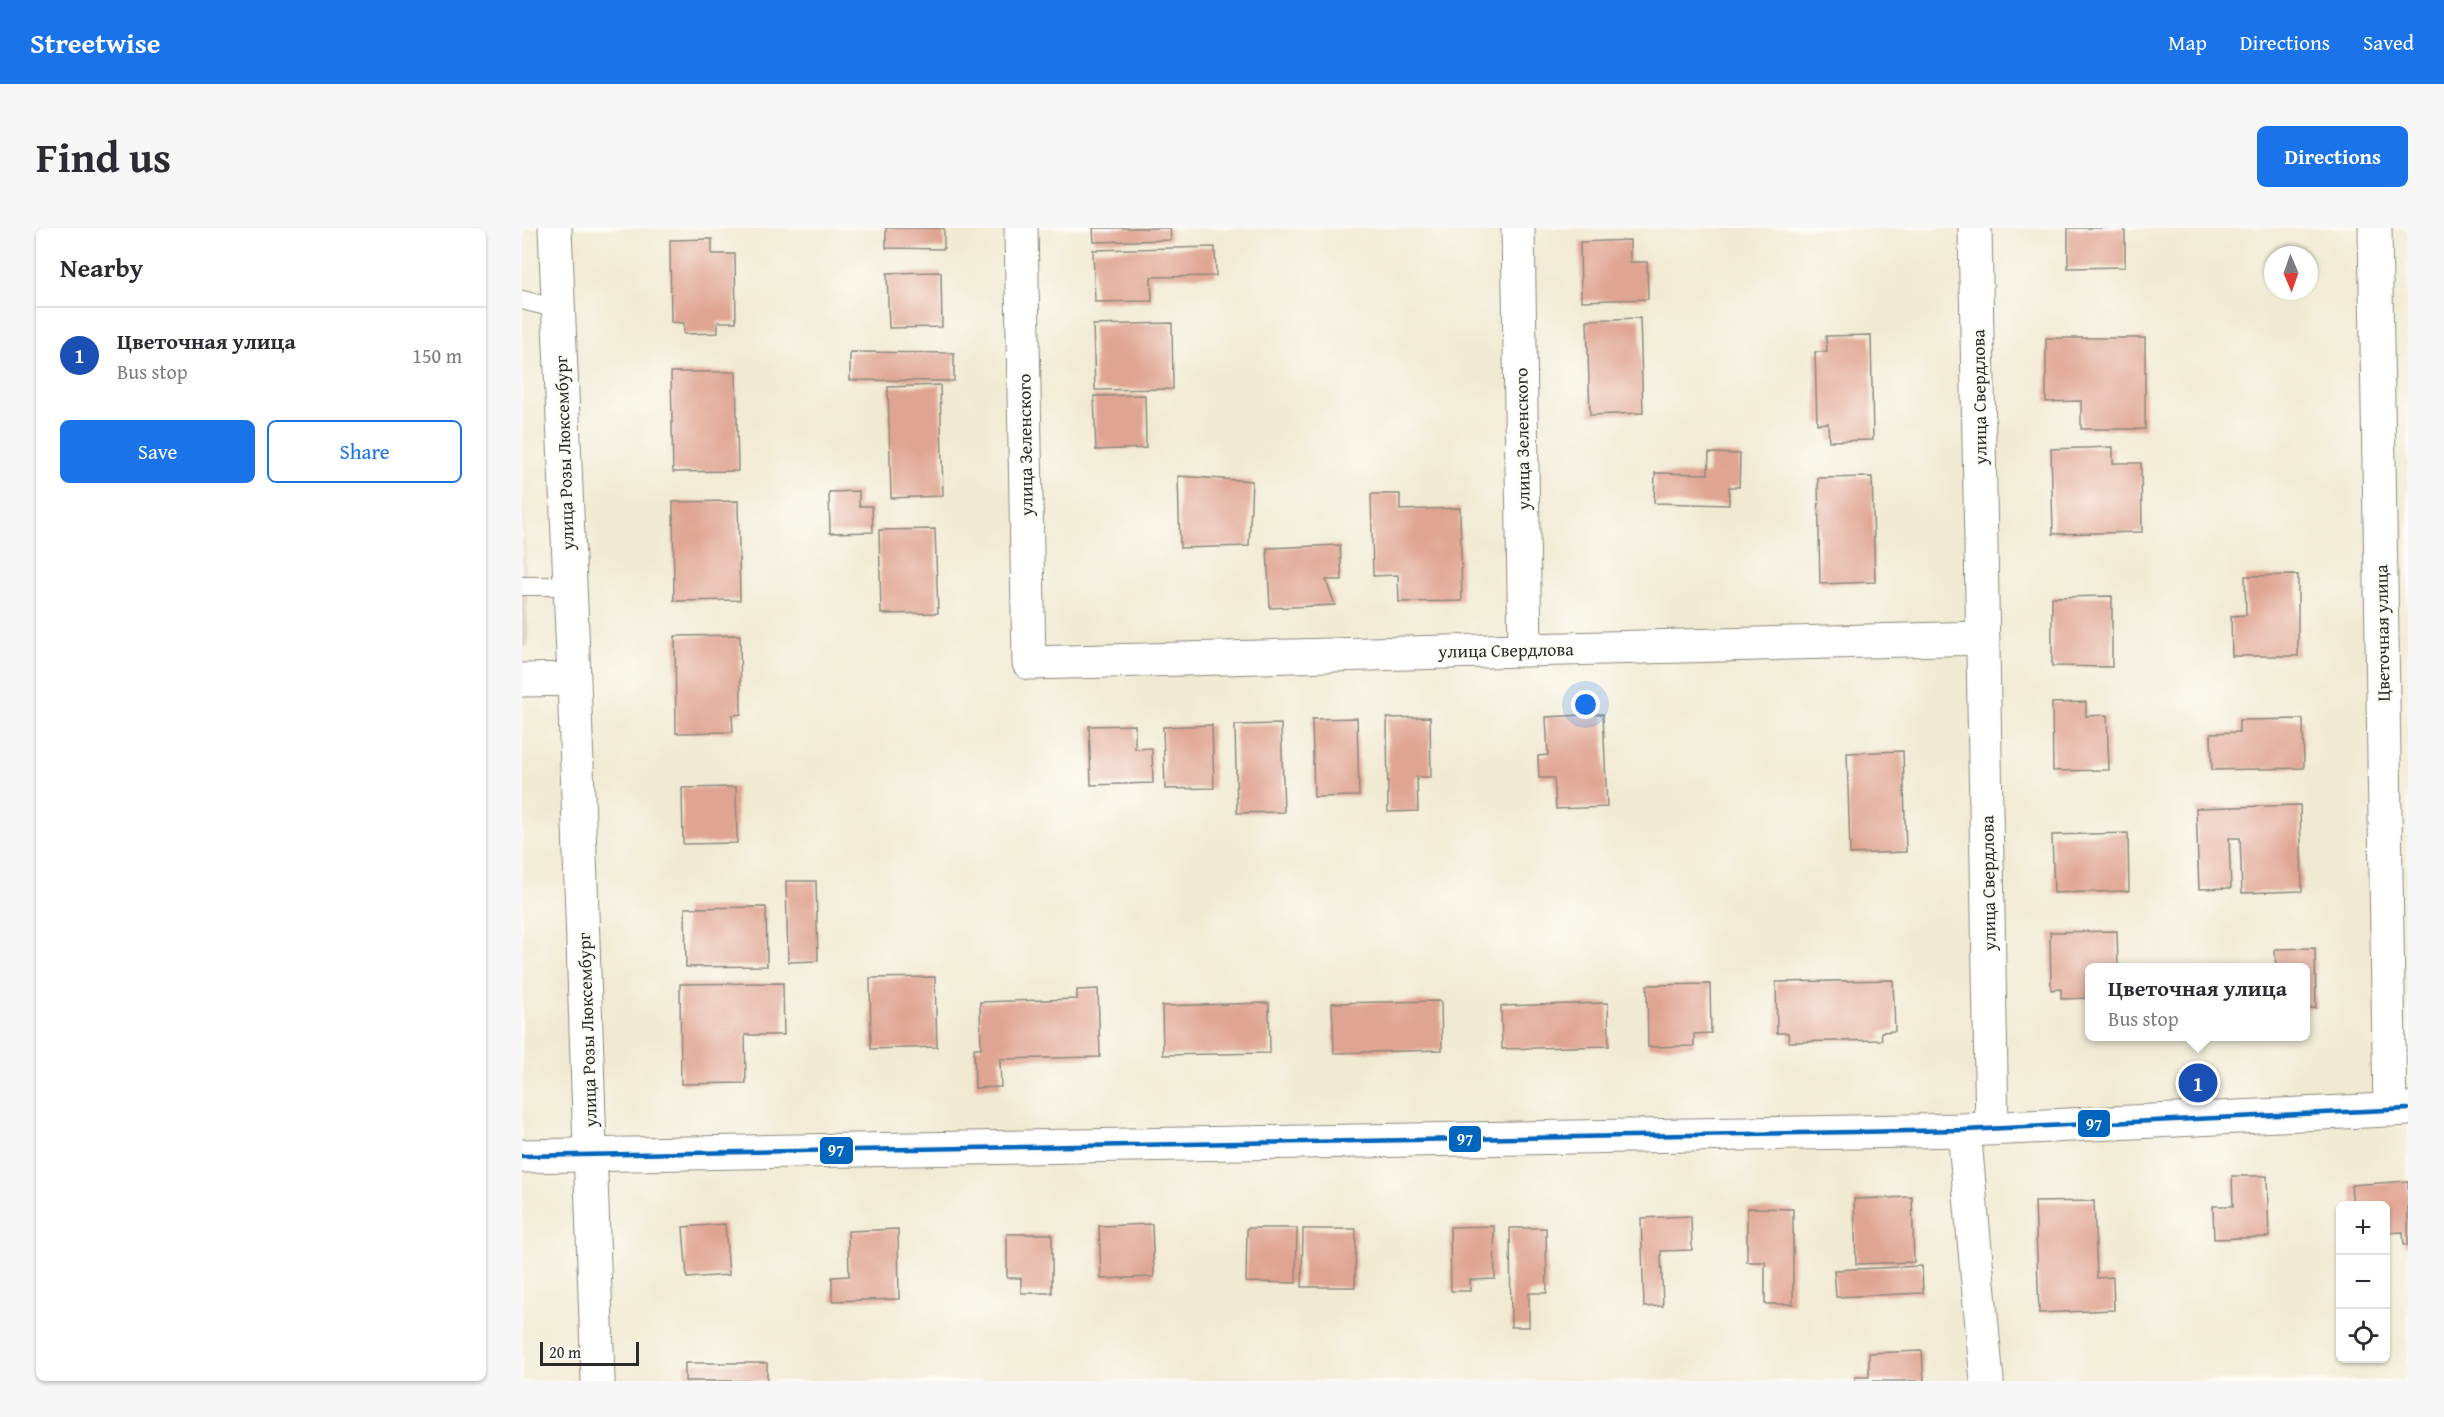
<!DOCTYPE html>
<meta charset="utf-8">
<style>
:root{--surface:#fff;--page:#f7f7f7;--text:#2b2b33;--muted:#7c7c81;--line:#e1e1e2;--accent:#1a73e8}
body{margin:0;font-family:"Gentium Book Plus",serif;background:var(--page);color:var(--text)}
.controls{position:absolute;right:18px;bottom:18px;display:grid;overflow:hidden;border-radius:9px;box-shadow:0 2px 4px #0004}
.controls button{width:54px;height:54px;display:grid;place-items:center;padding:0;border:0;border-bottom:2px solid var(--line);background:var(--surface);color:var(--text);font:30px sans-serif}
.compass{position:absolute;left:1742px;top:18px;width:54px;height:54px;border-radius:50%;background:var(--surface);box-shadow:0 2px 4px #0004;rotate:178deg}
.scale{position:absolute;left:18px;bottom:15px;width:99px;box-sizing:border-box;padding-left:6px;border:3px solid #2b2b2b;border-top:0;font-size:16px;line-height:21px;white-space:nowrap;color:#2b2b2b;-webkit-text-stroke:4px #fdfcf7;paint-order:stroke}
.you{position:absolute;left:1064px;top:477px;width:21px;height:21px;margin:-15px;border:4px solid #fff;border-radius:50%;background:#1a73e8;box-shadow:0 0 0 9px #1a73e833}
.badge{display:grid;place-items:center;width:39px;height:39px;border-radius:50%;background:var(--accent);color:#fff;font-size:20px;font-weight:700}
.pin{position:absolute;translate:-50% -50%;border:3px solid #fff;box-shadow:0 2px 6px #0006}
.popup{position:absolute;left:1563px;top:735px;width:225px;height:78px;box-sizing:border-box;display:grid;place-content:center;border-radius:9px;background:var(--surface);filter:drop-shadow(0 2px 4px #0005);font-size:20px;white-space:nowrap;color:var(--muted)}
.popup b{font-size:22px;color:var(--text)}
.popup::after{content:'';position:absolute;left:50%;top:100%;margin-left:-12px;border:12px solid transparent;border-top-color:var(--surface)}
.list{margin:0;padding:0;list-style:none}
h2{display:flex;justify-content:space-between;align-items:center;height:78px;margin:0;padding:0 24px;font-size:26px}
h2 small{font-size:20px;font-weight:400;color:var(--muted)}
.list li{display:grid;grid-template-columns:39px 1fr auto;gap:18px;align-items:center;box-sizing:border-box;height:96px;padding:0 24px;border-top:2px solid var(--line)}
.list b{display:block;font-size:22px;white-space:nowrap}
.list p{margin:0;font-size:20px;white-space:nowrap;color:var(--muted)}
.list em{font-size:20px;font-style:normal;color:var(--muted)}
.actions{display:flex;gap:12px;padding:18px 24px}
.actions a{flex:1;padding:14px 0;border:2px solid var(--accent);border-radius:9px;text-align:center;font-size:21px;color:var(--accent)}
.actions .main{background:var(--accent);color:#fff}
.icon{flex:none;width:33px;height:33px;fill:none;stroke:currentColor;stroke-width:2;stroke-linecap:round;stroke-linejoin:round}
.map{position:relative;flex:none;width:1886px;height:1153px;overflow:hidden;border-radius:9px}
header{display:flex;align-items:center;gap:36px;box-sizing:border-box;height:84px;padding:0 30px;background:var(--accent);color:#fff}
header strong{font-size:28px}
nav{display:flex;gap:33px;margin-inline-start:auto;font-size:21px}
.intro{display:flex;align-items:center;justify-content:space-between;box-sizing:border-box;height:144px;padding:0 36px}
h1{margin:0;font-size:42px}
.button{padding:15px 27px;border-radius:9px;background:var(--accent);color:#fff;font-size:21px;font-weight:700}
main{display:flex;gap:36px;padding:0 36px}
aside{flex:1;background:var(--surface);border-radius:9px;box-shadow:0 2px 4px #0004}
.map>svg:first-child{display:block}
.industrial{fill:#d1c0bc}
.building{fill:#e0a492}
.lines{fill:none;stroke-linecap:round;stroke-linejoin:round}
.service-casing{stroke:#8e8a7f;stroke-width:20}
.minor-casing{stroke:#8e8a7f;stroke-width:35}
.tertiary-casing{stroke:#8e8a7f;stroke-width:35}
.service{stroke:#fff;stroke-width:18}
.minor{stroke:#fff;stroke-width:33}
.tertiary{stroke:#fff;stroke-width:33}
.bus-1-casing{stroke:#fdfcf7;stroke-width:9}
.bus-1{stroke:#0065bd;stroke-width:4.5}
.labels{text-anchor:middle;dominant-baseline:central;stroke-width:4.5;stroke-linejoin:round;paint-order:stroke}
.street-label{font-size:18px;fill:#2b2b2b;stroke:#fdfcf7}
.line-badge{stroke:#fdfcf7;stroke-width:2}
.badge-label{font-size:16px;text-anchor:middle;font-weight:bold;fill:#fff}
</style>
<header>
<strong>Streetwise</strong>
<nav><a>Map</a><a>Directions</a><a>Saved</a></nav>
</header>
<div class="intro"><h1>Find us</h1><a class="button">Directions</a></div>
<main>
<aside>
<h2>Nearby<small></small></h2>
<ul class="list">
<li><span class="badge" style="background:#1a4fb4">1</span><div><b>Цветочная улица</b><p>Bus stop</p></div><em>150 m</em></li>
</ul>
<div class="actions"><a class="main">Save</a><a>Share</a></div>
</aside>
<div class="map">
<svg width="1886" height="1153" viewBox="0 0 1886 1153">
<rect width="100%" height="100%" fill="#fdfcf7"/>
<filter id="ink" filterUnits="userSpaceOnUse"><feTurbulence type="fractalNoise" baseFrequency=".0167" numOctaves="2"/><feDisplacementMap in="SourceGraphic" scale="12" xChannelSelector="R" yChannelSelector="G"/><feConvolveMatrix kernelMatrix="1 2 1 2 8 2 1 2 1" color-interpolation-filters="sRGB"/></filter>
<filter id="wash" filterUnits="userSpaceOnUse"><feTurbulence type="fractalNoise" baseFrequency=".008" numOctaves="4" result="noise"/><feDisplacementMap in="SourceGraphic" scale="24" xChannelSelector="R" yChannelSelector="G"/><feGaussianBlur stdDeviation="1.35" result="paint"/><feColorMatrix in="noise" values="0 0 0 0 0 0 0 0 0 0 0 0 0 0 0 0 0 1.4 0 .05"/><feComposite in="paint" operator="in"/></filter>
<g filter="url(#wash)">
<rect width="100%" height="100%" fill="#f1ead3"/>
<path class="industrial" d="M0 262 6 418H0Z"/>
<g id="blocks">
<path class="building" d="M364 0H422V21L364 20Z
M571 0H648L649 12 572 14Z
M1546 0H1603V39L1546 40Z
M190 11V26H213L214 94H196V105L162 106V95L149 94 148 12Z
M1108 12V34H1125L1126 71 1059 73 1058 14Z
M693 19 694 48 629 49 630 73 573 74 571 22Z
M419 44 420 99 367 100 365 45Z
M1118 90 1121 185 1068 187 1065 92Z
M650 95 651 161 573 162 571 97Z
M1349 107 1351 212 1307 213 1306 195 1295 196 1293 124H1305L1304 108Z
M1524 110H1623V201H1559V173L1524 174Z
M328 124 432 125V153L328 152Z
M149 144H214L216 243 151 244Z
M418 157 421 268 369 270 366 159Z
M623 167 624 220 574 222 572 168Z
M1591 219V235H1619L1620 304 1531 306 1529 221Z
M1187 225 1218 226 1217 259H1207V277L1132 275 1133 245 1186 246Z
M656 248 730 253 727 318 658 320Z
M1350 249 1353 354 1298 356 1296 250Z
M337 263V278H350L351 304 308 305 307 264Z
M849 266H878V282L938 280 940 373 877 374 876 347 851 348Z
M216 273 218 372 152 373 151 274Z
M413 301 416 385 359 386 357 302Z
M818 317 820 352H804L813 377 748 380 745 320Z
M1776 347V428H1710L1709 388 1724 387 1723 348Z
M1590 368V439L1530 438V369Z
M218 407 219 486 210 487 211 504 154 505 153 408Z
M1564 474V488L1585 487 1587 542 1531 543 1530 475Z
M1081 486 1085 579 1034 581 1032 550H1017L1016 528 1026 527 1024 489Z
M908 489 909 549H895L896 583 866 584 865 490Z
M835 490 837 568 792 569 790 491Z
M1781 491 1782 540 1690 542 1689 505 1717 504V492Z
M759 496 762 584 715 585 713 497Z
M613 497V521L630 520 631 555 569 557 567 498Z
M690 497 692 560 643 561 641 499Z
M1381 523 1384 624 1328 626 1325 525Z
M214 559 215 615 161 616 160 560Z
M1778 577 1780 663 1720 665 1718 610H1707L1709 660 1677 661 1674 580Z
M1606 605 1607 663 1532 665 1530 607Z
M264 653H294L296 733 266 734Z
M244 679 245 738 164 739 163 680Z
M1595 703 1596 740H1568V770L1539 771V761L1529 762 1528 704Z
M1793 720 1794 780H1784V740H1754L1753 721Z
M413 749 415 819 349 821 348 750Z
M1371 752 1373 803 1359 804 1360 812 1267 814 1266 805H1255L1254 754Z
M261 755 262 807H223L224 855 159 856 158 756Z
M1188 756 1189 805 1172 806V818L1126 819 1125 757Z
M576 761 578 829 478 831 479 859 453 860 452 820H459L458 774 555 771V762Z
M919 773 920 822 812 825 810 775Z
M747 775 748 825 641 827 640 778Z
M1086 775 1087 818 980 821 979 778Z
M1710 948H1745L1747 1009 1692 1011 1691 978H1711Z
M1886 953V1017H1882L1881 1004 1864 1005V978H1831L1829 957Z
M1390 969 1392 1034 1334 1036 1332 971Z
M1572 973 1575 1050 1591 1049 1592 1082 1517 1085 1513 974Z
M1225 980 1271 981V1076H1243V1034H1225Z
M1169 988 1170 1022 1139 1023 1141 1078 1122 1079 1119 990Z
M203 996 207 1047 165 1050 161 999Z
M630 996 632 1049 579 1051 577 998Z
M972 998 973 1051 948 1052V1063H929L928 999Z
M725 1000H775L774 1055 724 1054Z
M988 1000H1024L1025 1065H1007V1099H989Z
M376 1001 377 1071 310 1073V1049L327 1048 326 1003Z
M781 1001H834L833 1059H780Z
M485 1006H530V1065H499V1050H485Z
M1400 1038 1401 1065 1314 1069 1312 1042Z
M1400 1123 1402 1153H1333V1149H1347V1125Z
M163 1135H245V1153H163Z"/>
</g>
</g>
<g filter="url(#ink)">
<use href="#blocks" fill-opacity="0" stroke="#8e8a7f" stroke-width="1.5"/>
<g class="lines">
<defs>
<path id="service" d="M0 72 36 81
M0 358H47"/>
<path id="minor" d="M33 0 52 451 76 1153
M499 0 507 435 1461 410
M996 0 1003 422
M1453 0 1470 900
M1853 0 1868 882
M0 452 52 451
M1442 902 1465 1153"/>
<path id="tertiary" d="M0 928 1442 902 1886 881"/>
</defs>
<use href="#service" class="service-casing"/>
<use href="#minor" class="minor-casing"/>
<use href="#tertiary" class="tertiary-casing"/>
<use href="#service" class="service"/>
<use href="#minor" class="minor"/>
<use href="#tertiary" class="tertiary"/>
<defs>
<path id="bus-1" d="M0 928 1442 902 1886 881"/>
</defs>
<use href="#bus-1" class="bus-1-casing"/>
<use href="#bus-1" class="bus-1"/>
</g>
</g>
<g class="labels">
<g class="street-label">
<text transform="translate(1457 169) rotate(-91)">улица Свердлова</text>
<text transform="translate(1000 211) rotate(-91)">улица Зеленского</text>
<text transform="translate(503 217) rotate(-91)">улица Зеленского</text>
<text transform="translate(42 225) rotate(-92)">улица Розы Люксембург</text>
<text transform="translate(1860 405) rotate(-91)">Цветочная улица</text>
<text transform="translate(984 422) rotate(-1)">улица Свердлова</text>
<text transform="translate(1466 655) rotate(-91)">улица Свердлова</text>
<text transform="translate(65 802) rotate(-92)">улица Розы Люксембург</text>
</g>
</g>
<g class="line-badge">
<rect x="1555" y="881" width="34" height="29" rx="6" fill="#0065bd"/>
<rect x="926" y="897" width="34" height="28" rx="6" fill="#0065bd"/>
<rect x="297" y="908" width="35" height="29" rx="6" fill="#0065bd"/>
</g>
<g class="badge-label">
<text x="1572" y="902">97</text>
<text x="943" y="917">97</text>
<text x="314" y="928">97</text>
</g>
</svg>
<div class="controls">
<button>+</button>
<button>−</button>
<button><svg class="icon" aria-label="locate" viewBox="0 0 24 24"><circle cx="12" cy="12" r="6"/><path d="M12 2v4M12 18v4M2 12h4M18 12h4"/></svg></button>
</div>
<svg class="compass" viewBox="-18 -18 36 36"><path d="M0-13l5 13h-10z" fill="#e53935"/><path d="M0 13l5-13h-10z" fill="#7c7c81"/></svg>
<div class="scale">20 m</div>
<div class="you"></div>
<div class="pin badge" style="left:1676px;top:855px;background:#1a4fb4">1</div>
<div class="popup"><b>Цветочная улица</b>Bus stop</div>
</div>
</main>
